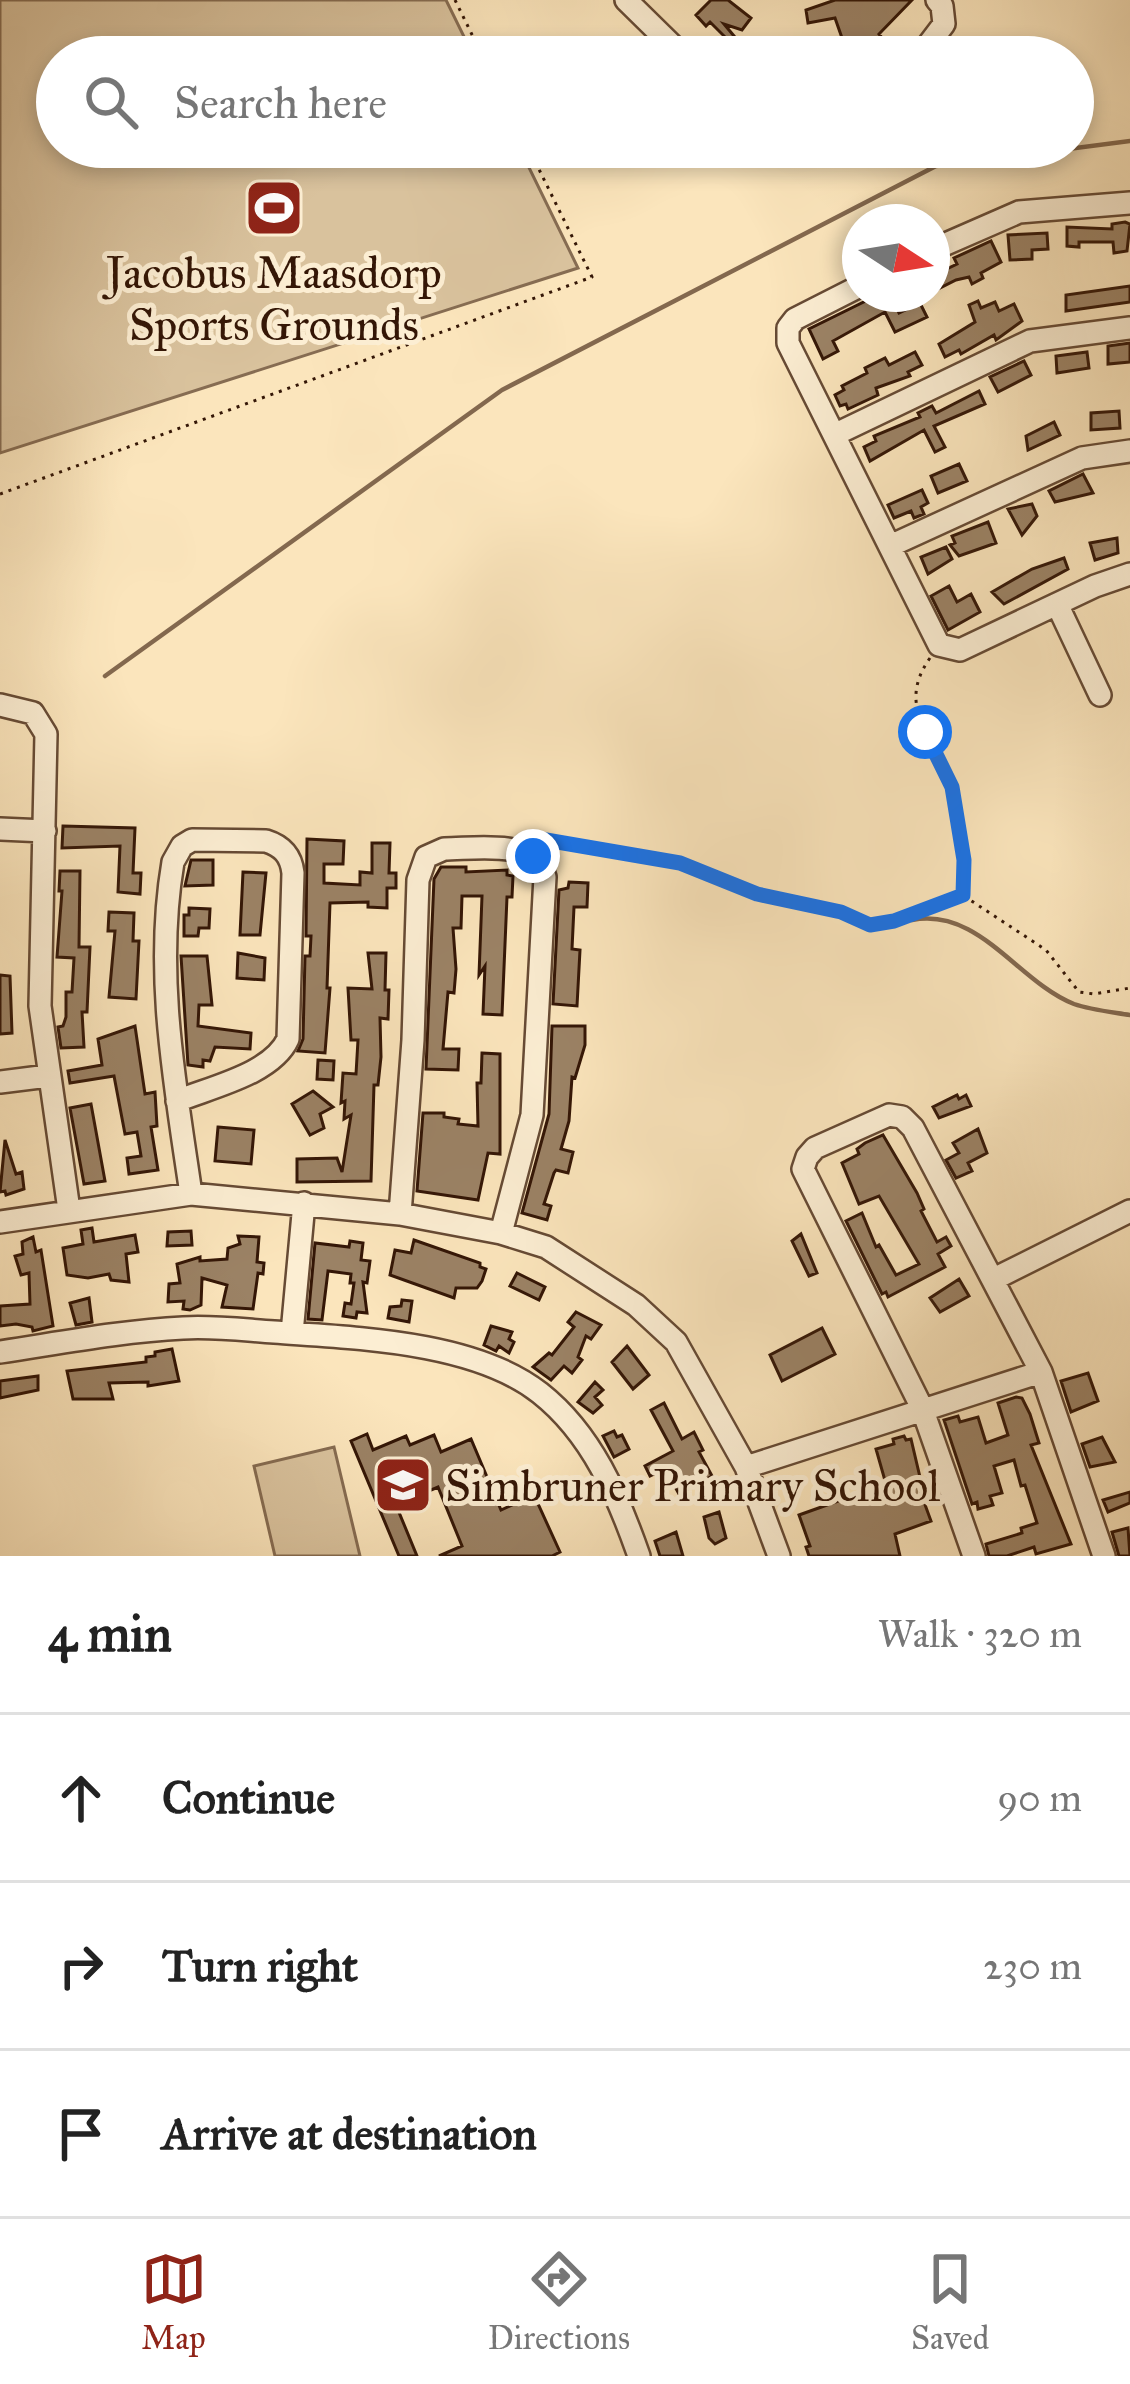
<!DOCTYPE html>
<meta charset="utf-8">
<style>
:root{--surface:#fff;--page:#f2f2f2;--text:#222;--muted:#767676;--line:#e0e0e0;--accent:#8f2418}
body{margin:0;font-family:"IM FELL Great Primer",serif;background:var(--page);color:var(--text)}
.compass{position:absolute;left:842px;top:204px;width:108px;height:108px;border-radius:50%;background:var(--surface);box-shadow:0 6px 18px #0003;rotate:102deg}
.stop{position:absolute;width:36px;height:36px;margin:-27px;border:9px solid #1a73e8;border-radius:50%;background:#fff}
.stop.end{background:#1a73e8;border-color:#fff;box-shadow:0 3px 12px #0008}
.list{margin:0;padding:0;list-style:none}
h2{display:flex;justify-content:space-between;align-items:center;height:156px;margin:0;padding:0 48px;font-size:51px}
h2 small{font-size:39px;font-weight:400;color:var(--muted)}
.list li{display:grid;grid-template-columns:78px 1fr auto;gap:36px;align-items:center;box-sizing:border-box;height:168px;padding:0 48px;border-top:3px solid var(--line)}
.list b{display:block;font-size:45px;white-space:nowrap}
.list em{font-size:39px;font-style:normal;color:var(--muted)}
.icon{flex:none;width:66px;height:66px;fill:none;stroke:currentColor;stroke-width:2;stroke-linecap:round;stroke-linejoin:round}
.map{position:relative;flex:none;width:1130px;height:1556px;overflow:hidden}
.search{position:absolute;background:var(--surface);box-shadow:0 6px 18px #0003;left:36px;right:36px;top:36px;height:132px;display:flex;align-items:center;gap:30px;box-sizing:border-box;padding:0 42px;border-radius:66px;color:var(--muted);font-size:45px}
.sheet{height:660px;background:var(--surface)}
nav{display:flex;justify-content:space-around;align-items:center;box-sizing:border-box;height:168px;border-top:3px solid var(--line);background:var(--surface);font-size:33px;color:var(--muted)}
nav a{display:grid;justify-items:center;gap:6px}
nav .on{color:var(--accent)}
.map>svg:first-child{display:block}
.green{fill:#d9c29d;stroke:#866c52;stroke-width:3}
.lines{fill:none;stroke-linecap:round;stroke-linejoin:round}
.stream{stroke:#83684e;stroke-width:4.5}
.building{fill:#9b8265;stroke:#341606;stroke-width:3}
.minor-casing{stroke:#664a34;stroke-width:26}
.path{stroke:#341606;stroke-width:3;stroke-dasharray:3 6;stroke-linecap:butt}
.minor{stroke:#fceed3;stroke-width:21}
.route{stroke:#1a73e8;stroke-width:15}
.labels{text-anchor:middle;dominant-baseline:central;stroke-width:10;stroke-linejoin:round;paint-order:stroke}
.poi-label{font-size:45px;fill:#341606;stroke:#fceed3}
</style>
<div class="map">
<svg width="1130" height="1556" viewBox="0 0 1130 1556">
<rect width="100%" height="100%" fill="#fbe5bc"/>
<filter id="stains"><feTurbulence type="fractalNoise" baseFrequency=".00167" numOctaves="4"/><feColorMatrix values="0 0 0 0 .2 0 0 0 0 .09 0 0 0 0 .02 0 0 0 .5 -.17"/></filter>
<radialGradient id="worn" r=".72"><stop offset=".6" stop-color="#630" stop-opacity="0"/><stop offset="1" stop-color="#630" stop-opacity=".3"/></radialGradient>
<path class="green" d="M0 0H446L474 57H57V147H519L578 268 0 453Z
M334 1447 360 1556H275L254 1466Z"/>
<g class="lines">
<path class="stream" d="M105 676 502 390 936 166 1130 141
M912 920C979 907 1018 982 1074 1004 1091 1010 1112 1012 1130 1015"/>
</g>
<path class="building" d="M711 0H728L751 18 742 30 724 24 734 36 729 41 710 22 706 26 696 15Z
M835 0H912L879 34 886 43 876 50 869 42 834 52 835 57H799L798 48 842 38 835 18 808 23 806 10Z
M1125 222 1130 224 1127 251 1114 253 1113 242H1079V247L1067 246V227L1112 229V224Z
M1047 233 1048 249 1032 250V259L1010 260 1008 235Z
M991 241 1001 262 981 273 983 278 972 284 969 277 956 280 932 292V276L957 264 954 258Z
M1130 286V302L1066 311V295Z
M880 294H890L899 313 920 303 927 317 895 332 885 312 833 341 838 351 823 359 809 329Z
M978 301 981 308 995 302 999 311 1014 304 1022 321 996 340 994 335 961 354 959 350 945 357 939 344 975 322 969 305Z
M1130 343V362L1108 364V346Z
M915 352 922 365 908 372 910 376 876 388 878 395 848 409 846 404 840 406 835 395 844 390 842 386 867 373 865 368 885 358 889 365Z
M1087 352 1089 368 1057 373 1056 356Z
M1024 361 1031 375 998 392 990 377Z
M979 391 985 404 934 426 945 447 935 452 924 430 870 461 864 447 876 441 874 436 920 417 918 413 932 406 936 413Z
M1119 411 1120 428 1091 430V413Z
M1054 422 1060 435 1028 450 1026 436Z
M959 464 967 481 938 493 931 476Z
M1083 474 1093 493 1055 502 1049 491Z
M922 490 928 503 921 507 924 514 914 518 911 511 894 518 888 505Z
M1032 504 1037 516 1022 535 1008 509Z
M988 522 996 543 959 556 950 545 955 543 952 536Z
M1117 538 1118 553 1095 560 1090 543Z
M946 547 952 559 928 574 921 557Z
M1064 558 1068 569 1004 604 992 592 1032 569Z
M949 586 957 602 971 594 980 612 948 630 931 596Z
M63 826 135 828 133 873H141L140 894 118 892 120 846 62 848Z
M307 839 344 841 343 864H324V883L360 885V872L372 873V843H390L389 873H396V888H387V908L368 907V902L330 903 327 988H330L325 1053 298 1051 303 1039 305 956H310L311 936H306Z
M191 860H213V885L185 886Z
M466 867V872L507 870V875L513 876 512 897H507L502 1015 483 1014 485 966 479 975 482 896H462L461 928H453L456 969 454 993 448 992 443 1049H459L458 1070 426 1069 434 879 441 867Z
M60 871H80L79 947H90L87 1012H82L84 1047 61 1048 58 1027 63 1026 66 1017V992H72L74 958 57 957 62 891H59Z
M243 872 266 873 260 935H240Z
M569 882 588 883 587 907H574L572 949 580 950 577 1006 553 1004 559 890 568 888Z
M189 908 210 909 209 928H199L198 936H184V915H189Z
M109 912 134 913 133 941H139L136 999 109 997 115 931H108Z
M238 953 265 958 264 980 237 978Z
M368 953H386L385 990H389L388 1019 380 1018 381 1057 378 1085H374L371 1181 297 1182V1159L337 1158 342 1172 351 1115 344 1119 345 1101 341 1103 343 1073 356 1074 358 1040H351L348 988 372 989Z
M181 956H207L212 1005H199L198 1026 251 1033 250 1049 215 1047 210 1061 203 1060V1067L188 1065Z
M0 975 10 976 12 1033 0 1034Z
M135 1026 145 1094 155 1092 157 1126 151 1127 158 1170 129 1174 127 1158 141 1156 137 1132 125 1134 114 1076 70 1083 68 1071 102 1065 98 1039Z
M552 1026H585V1045L575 1078 572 1077 569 1121 561 1149 573 1152 568 1173 556 1170 554 1173 544 1204 551 1206 547 1220 522 1213 549 1114Z
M482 1053 500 1054V1154L488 1153 478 1200 417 1191 423 1113H444V1117L459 1119 458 1124 478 1126 477 1083H481Z
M318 1060 334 1061 333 1080 317 1079Z
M313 1091 333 1107 320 1114 324 1128 310 1135 292 1104Z
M957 1095 959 1099 966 1095 971 1106 939 1118 933 1107Z
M91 1104 105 1181 84 1184 70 1108Z
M218 1127 254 1130 251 1164 215 1161Z
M978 1129 987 1153 968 1163 972 1171 956 1178 946 1160 959 1153 953 1143Z
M883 1135 917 1193 924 1209 921 1211 937 1242 946 1237 951 1246 938 1254 945 1267 888 1297 886 1292 882 1294 846 1221 862 1213 876 1247 879 1245 896 1275 919 1264 879 1196 859 1204 842 1163 859 1154 857 1149 865 1143Z
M5 1140 16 1174 22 1172 24 1189 6 1195 5 1191 0 1192Z
M92 1228 94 1242 135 1235 138 1252 126 1254 129 1282 111 1280 109 1274 88 1278 67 1275 63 1248 83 1244 81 1230Z
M191 1231 192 1245 167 1246 168 1232Z
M801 1234 817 1273 809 1276 792 1241Z
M238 1236 259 1237 257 1262 264 1263 263 1274 258 1273 253 1309 222 1307 227 1285 202 1278 201 1305 190 1310 183 1309 184 1301 168 1302 169 1284 180 1283 177 1264 200 1257V1261L227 1259 228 1248 240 1244Z
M33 1237 36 1252 41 1250 53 1326 33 1331 32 1327 16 1324 0 1326V1306L30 1304 29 1273 21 1275 15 1256 23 1254 22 1242Z
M414 1240 480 1263V1267L486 1269 482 1281 477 1288H456L454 1298 390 1275 395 1250 411 1253Z
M350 1241 363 1243 361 1260 370 1261 367 1283 363 1282 367 1313 357 1312 356 1318 343 1316 345 1303 351 1304 354 1283H350L351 1274 328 1271 322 1320 308 1319 315 1243 349 1247Z
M517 1273 545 1287 539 1300 510 1286Z
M959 1279 969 1296 940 1312 930 1298Z
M89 1298 92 1322 76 1325 70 1303Z
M402 1300 412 1301 409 1322 388 1318 390 1307 401 1306Z
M576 1312 601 1325 591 1339 586 1336 578 1357 582 1360 572 1373 564 1366 551 1380 533 1367 549 1353 552 1355 574 1327 568 1322Z
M491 1326 512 1332 509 1339 514 1342 509 1353 499 1346 496 1351 484 1345Z
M822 1328 835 1354 782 1381 770 1355Z
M627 1346 649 1375 633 1389 612 1362Z
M172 1349 179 1381 148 1386V1382L109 1383 113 1399H73L67 1371 146 1362V1357L155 1356V1352Z
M1088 1373 1098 1401 1071 1412 1061 1381Z
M38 1376V1390L0 1398V1381Z
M595 1382 603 1390 595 1397 602 1405 593 1413 578 1402Z
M1016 1397 1022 1398 1030 1414 1039 1443 1031 1445 1071 1544 1036 1554 1034 1547 1007 1556H989L986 1544 1022 1533 1021 1528 1037 1523 1025 1485 1021 1486 1014 1460 994 1466 1002 1493 990 1496 993 1505 978 1509 977 1502 972 1504 944 1420 958 1416 960 1422 978 1417 986 1443 1008 1435 998 1403Z
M664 1403 682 1439 694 1432 703 1450 699 1452 712 1476 679 1494 665 1469 650 1476 645 1466 673 1451 651 1410Z
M614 1431 617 1437 622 1435 629 1449 614 1457 603 1436Z
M367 1434 373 1450 406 1436 410 1445 434 1435 441 1452 471 1439 501 1510 534 1495 560 1552 552 1556H439L462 1546 438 1487 396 1505 417 1556H399L351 1441Z
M904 1436 906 1440 911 1439 923 1490 920 1491 931 1521 895 1534 900 1556H809L806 1547 810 1546 799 1515 886 1484 876 1449 894 1444 893 1439Z
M1102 1437 1115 1462 1090 1467 1082 1444Z
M1130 1492V1503L1108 1512 1103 1500Z
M719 1512 726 1538 715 1544 709 1538 704 1517Z
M1128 1528 1130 1556H1119L1112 1532Z
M676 1532 683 1556H660L655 1541Z"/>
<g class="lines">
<defs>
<path id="minor" d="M626 0 684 57
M919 57 944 24 942 6 937 0
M932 250 1019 212 1130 203
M860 286 795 319 788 328V343L939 645 960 650 1095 586 1130 574
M836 434 1030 341 1130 328
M890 546 1082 458 1130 451
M1057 604 1100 695
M0 705 33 713 46 734 40 1006 69 1210
M0 829 45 831
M0 1082 48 1076
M177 1101C211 1087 272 1074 288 1039L293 873C291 855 282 846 266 841L192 840 182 846 173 862C154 973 175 1084 191 1194
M400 1214 413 1040 418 880 426 857 444 849C477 849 534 838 545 877L532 1115 501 1233
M0 1222 191 1194 400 1214 501 1233 546 1247 636 1305 676 1342 746 1467 779 1556
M994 1279 1130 1211
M292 1333 304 1203
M0 1352C60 1343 122 1331 183 1328 213 1326 244 1330 274 1332 355 1338 474 1341 540 1393 592 1434 618 1496 639 1556
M746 1467 1041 1372
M974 1556 922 1408 803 1169 807 1157 815 1148 889 1115 902 1117 913 1128 1041 1372 1104 1556"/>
</defs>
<use href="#minor" class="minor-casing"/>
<path class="path" d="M455 0 483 57
M0 494 592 277 528 147
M930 658C893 710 939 740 953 789 962 822 964 859 963 893
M541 846 546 840 680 863 757 894 841 912 870 924 894 921 963 895
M964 896 1046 950 1079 992 1094 994 1130 988"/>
<use href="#minor" class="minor"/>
</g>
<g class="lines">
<path class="route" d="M533 856 546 840 680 863 757 894 841 912 870 925 894 921 963 895 964 860 952 787 925 732"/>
</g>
<defs>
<symbol id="stadium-square" viewBox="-11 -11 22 22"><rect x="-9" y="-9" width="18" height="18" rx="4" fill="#8f2418" stroke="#fceed3"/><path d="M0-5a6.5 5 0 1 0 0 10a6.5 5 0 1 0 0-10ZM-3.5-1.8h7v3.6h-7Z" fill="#fff"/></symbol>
<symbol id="school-square" viewBox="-11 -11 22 22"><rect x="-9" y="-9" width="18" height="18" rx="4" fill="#8f2418" stroke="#fceed3"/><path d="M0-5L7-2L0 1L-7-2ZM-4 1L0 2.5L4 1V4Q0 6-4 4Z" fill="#fff"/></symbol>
</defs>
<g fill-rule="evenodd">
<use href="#stadium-square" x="241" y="175" width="66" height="66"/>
<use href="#school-square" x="370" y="1452" width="66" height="66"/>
</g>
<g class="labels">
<g class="poi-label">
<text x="274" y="272">Jacobus Maasdorp<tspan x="274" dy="52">Sports Grounds</tspan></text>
<text x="445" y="1485" text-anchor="start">Simbruner Primary School</text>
</g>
</g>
<rect width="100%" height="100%" filter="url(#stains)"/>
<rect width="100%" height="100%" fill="url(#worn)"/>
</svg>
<svg class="compass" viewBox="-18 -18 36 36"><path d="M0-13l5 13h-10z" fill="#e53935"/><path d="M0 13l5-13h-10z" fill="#767676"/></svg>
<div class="stop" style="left:925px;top:732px"></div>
<div class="stop end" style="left:533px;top:856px"></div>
<div class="search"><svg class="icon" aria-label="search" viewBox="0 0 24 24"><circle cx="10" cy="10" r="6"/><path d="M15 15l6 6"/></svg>Search here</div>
</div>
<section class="sheet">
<h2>4 min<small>Walk · 320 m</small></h2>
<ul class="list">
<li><svg class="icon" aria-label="ahead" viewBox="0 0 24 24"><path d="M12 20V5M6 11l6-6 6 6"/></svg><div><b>Continue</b></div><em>90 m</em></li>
<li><svg class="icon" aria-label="right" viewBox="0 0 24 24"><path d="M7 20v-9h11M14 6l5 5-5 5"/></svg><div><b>Turn right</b></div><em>230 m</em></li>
<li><svg class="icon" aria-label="arrive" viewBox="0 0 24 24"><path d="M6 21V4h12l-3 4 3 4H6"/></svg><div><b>Arrive at destination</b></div></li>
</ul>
</section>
<nav>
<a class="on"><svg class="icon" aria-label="map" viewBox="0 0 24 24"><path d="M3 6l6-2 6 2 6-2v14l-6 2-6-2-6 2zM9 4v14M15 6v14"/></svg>Map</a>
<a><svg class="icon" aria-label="directions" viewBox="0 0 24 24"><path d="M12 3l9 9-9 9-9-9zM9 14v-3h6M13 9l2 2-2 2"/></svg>Directions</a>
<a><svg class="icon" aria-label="saved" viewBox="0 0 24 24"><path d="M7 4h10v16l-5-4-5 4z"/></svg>Saved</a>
</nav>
